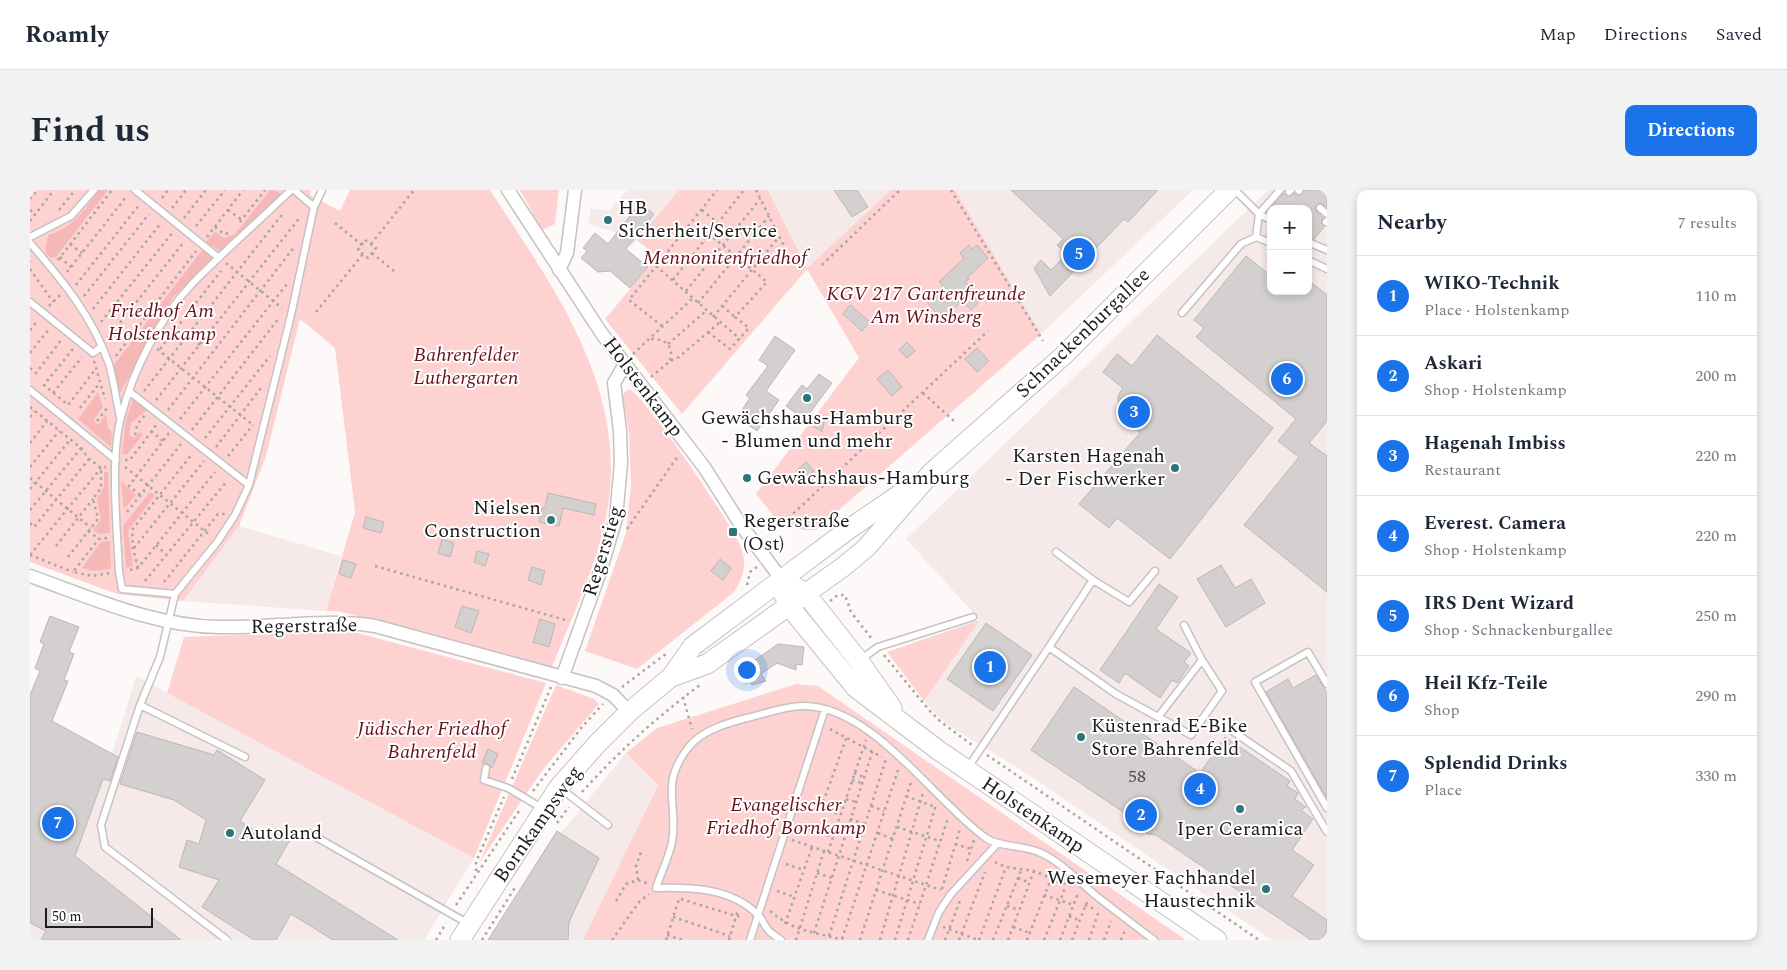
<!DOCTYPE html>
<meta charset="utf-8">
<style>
:root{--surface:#fff;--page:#f2f2f3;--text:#1f2937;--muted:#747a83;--line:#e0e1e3;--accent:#1a73e8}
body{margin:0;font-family:Spectral,serif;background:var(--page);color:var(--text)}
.controls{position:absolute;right:15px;top:15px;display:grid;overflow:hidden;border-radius:10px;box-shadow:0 2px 8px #0003}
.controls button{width:45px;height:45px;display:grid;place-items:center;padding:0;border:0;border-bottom:1px solid var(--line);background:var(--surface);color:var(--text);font:25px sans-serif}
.scale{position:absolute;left:15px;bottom:12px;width:108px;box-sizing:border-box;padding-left:5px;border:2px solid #1d1c1c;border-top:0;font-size:14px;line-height:18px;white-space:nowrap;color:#1d1c1c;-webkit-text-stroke:4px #fff;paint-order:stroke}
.you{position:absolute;left:716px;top:479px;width:18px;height:18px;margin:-12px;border:4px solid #fff;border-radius:50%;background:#1a73e8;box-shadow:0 0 0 8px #1a73e833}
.badge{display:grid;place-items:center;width:32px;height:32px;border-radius:50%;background:var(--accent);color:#fff;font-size:16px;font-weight:700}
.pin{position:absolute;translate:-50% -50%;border:2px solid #fff;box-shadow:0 1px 5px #0006}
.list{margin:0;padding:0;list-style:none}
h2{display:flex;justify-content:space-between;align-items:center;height:65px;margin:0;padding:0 20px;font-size:21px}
h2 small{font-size:16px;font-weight:400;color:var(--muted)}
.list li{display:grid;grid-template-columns:32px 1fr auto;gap:15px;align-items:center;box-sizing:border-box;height:80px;padding:0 20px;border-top:1px solid var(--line)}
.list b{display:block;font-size:19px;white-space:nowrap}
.list p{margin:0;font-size:16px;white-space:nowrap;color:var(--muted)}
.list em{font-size:16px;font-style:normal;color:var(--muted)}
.map{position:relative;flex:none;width:1297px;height:750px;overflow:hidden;border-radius:10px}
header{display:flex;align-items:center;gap:30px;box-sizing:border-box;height:70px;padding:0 25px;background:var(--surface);border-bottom:1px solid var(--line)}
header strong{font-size:24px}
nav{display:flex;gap:28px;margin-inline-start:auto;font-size:18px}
.intro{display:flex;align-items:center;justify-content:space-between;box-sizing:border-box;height:120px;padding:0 30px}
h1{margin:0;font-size:35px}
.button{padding:12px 22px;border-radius:10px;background:var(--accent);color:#fff;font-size:18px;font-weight:700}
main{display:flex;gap:30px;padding:0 30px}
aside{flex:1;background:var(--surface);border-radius:10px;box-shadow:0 2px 8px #0003}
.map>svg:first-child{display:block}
.built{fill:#f6e9e9;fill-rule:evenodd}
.green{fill:#fdd2d1}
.forest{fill:#f6b8b7}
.building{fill:#d4d0d0;stroke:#bbb7b7}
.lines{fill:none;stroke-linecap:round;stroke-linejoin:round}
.service-casing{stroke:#c6c2c2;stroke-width:9}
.minor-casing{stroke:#c6c2c2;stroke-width:15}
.secondary-casing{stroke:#c6c2c2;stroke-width:21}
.path{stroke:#a8a5a5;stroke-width:2.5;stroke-dasharray:2.5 4;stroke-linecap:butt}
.service{stroke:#fff;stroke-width:6}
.minor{stroke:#fff;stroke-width:12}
.secondary{stroke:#fff;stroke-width:19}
.poi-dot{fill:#2c767a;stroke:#fff;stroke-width:2}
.labels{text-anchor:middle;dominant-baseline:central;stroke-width:4;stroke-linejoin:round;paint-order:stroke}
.number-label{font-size:18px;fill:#4b4949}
.poi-label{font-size:20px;fill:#1d1c1c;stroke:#fff;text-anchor:start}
.park-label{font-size:20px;font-style:italic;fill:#69101c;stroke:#fff}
.street-label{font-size:20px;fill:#1d1c1c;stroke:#fff}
</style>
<header>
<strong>Roamly</strong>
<nav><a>Map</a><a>Directions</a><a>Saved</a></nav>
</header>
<div class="intro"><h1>Find us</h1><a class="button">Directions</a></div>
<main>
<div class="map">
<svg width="1297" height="750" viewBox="0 0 1297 750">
<rect width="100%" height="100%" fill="#fdf9f9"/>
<path class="built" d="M597 0H649L602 56 584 42 558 34 561 18 579 21Z
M738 0H861L777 78Z
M925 0H1163L1011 144Z
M1238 0H1297V750H1242L994 582 915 533 894 511 950 430 876 349ZM1241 19H1278V101H1241Z
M209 336 311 366 296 421 153 411Z
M106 486 444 668 394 750H0V519L82 564Z
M596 563 628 594 553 750H458L527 641 531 643Z"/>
<path class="green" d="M0 0H281L280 5 310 21 320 0H460C519 91 590 186 580 300 575 359 544 422 522 477L307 421H296L325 322 305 158 270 129 236 266 209 336 153 411 87 404 0 372Z
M490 0H529L525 34 512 40Z
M649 0H738L777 78 861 0H925L1011 144 786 340C749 341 748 330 726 304L829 168 777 79 652 224 575 129 627 67 607 50Z
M599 199C614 204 706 340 712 360 717 376 713 389 703 403L607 479 555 461 596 343 601 295 599 243 592 205Z
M950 430 894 511 857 462Z
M320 441 516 493 444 668 137 503 154 447Z
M766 494 788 496 1156 750H553L628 595 596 563 627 538Z
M526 495 564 509 569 514 514 578 449 673Z"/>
<path class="forest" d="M69 0H78L26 67 20 68 15 61 18 45C42 39 55 19 69 0Z
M240 0H245L251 4 195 59 190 61 176 52 185 42 194 48 204 45Z
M173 59 184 68 143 107 90 203 83 176Z
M68 202 73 217 63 231 68 235 76 224 78 238 82 242 81 257 48 229Z
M103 209 117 220 101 233 99 245 104 248 110 242 113 244 97 265 92 264 96 230Z
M74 282H78L80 343 69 344 63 340 71 330 67 309 74 297Z
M91 291 106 305 94 319Z
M120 302 125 305 98 341 103 376 96 378 93 336Z
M80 351 81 379 62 381 52 378 71 352Z"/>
<path class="building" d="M804 0H827L838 17 822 27Z
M981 0H1128L1098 32 1094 29 1020 106 1004 78 1011 70 1021 80 1037 64 1027 55 1033 49Z
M1274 0H1297V17L1290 13 1285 17 1286 21 1293 28 1291 33 1294 37 1284 49 1278 47V19H1240L1254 3 1258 7 1264 4 1270 6Z
M610 13 624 24 596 59 618 77 600 98 580 81 568 82 551 68 557 61 553 58 565 43 578 54Z
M939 55 942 59 947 55 958 68 937 88 939 89 935 92 952 109 941 120 932 111 912 130 897 112 913 96 909 92 934 68 930 63Z
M1216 66 1241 86V101H1278V90L1297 105V231L1279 253 1297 266V402L1214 335 1269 267 1248 251 1266 229 1166 147 1174 138 1164 130Z
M820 115 840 132 832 141 813 124Z
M1127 145 1243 238 1140 369 1087 328 1079 338 1049 314 1110 243 1091 225 1094 222 1089 217 1088 206 1093 198 1073 182 1087 164 1102 176Z
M745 146 765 160 736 201 749 210 727 241 707 227 720 208 716 205 738 176 729 170Z
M877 152 885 161 877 168 869 160Z
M947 158 959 171 947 182 935 169Z
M858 180 872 197 862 206 847 189Z
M789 184 802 193 779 224 795 228 792 242 756 216 772 195 777 199Z
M776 272 784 281 774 289 766 281Z
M518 303 566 314 564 325 533 318 529 336 509 332 512 318H515Z
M336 327 354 332 351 343 333 338Z
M412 349 424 353 420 367 408 363Z
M447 361 459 364 455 376 444 372Z
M690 369 701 378 693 390 681 381Z
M313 370 326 374 321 388 309 384Z
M1191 375 1205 398 1221 389 1235 413 1196 437 1167 389Z
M502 377 515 381 511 395 498 390Z
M1129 394 1148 407 1126 439 1161 463 1154 472 1159 476 1147 493 1142 490 1130 508 1095 483 1089 493 1070 480Z
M432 416 449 421 441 443 425 437Z
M20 426 49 437 39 462 44 464 34 490 38 491 22 531 88 567 80 591 73 589 45 666 151 750H11L16 741 0 733V505L10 481 5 478 14 454 10 452Z
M510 429 525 434 519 457 503 452Z
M956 433 1002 465 963 521 917 489Z
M748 454 774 457 772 475 766 474V480L747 473 731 484 736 491 722 495 720 492 716 494 708 482Z
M1286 485 1297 503V608L1236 502 1258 489 1263 498Z
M1044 497 1170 583 1195 547 1260 591 1257 596 1268 603 1265 609 1276 617 1271 620 1283 629 1262 660 1284 675 1262 706 1297 730V741L1291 750H1281L1126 645 1117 644 1114 636 1001 560Z
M107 542 184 565 187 560 235 590 210 631 239 650 246 638 261 648 246 674 368 750H303L261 724 246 750H224L172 717 189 690 149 677 157 650 169 654 176 630 144 610 90 594Z
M458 559 468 564 462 578 457 573H452Z
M527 641 569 668 539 732 538 750H458Z"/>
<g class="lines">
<defs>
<path id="service" d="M105 0 189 68
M264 0 284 17
M1205 0 1229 24 1241 30
M1268 0 1269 1
M1259 2 1261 0
M1290 18 1297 24
M1296 32 1297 31
M0 47 41 26 64 0
M1278 52 1297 60
M0 53C32 90 63 127 79 174 84 191 86 210 90 227
M1241 53 1226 47 1229 24 1250 0
M1278 70 1297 79
M0 112 63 163 71 157
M1152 123 1211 54 1226 47
M0 200 86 270
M100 202 219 295
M1026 362 1063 390
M145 404 92 399 89 382C87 338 80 268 91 227 103 180 129 129 162 94 193 62 228 32 261 0
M1154 435 1172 470
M1019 457 1063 390 1099 412 1125 381
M830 470 848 457 943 427
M1297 494 1278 462 1225 492 1297 618
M110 515 215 567
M1198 538 1261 581 1297 642
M456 578 454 590 478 598 512 618
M937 579 1019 457 1086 504 1161 545 1192 501 1172 470 1128 527
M530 598 578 635
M279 643 439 734
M197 750 75 657 71 635 110 515 130 467 145 404 188 351 205 325 219 295 261 125 284 17 292 0
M720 750 795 519
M751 750C747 747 742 744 739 741 734 736 733 729 728 725 702 698 661 697 626 698 631 683 639 667 642 652 649 614 629 595 658 558 671 540 700 532 721 527 737 523 756 516 773 516 842 515 905 612 956 648 968 657 995 655 1011 663 1031 672 1047 690 1064 704 1084 720 1104 735 1124 750
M898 750 909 722 921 704 968 653"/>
<path id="minor" d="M478 0 572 144 674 277 711 335 752 390
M529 80 537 63 545 0
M0 386C62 408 123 436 189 437 241 438 293 428 345 436L566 496 583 505 599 522
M532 488 570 382 586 328 591 273 590 241 584 193 595 174"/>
<path id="secondary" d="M766 397 776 404 829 471 862 518
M754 405 759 416 826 498 908 560 1187 750
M641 487 677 474 813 377 836 358 902 282 1033 166 1199 0
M430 750 529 597 567 554 599 522 641 487 663 456 819 339 879 298"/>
</defs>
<use href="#service" class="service-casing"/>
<use href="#minor" class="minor-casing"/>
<use href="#secondary" class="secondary-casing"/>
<path class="path" d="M726 0 760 68
M921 0 1013 151
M132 8 138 0
M0 9 7 0
M142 18 156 0
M0 20 5 24
M29 20 45 0
M198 20 212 30
M672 20 688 33
M154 28 176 0
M0 31 24 0
M210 32 235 0
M305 33 332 55
M166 36 195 0
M185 37 194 44 199 43
M177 47 213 0
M335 50 346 58 338 68 328 60Z
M40 54 52 63
M341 54 384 0
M342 63 364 81
M30 67 41 77
M28 70 82 0
M0 71V72
M196 73 252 118
M792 75 870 0
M626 76 710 149
M0 79 23 112
M37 82 97 6
M643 90 714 0
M46 95 109 15
M656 101 730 9
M54 106 119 24
M668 113 739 26
M19 116 31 104
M164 116 174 124
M692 116 705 127
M63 119 131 33
M286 122 333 64
M683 127 749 47
M71 132 143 42
M632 136 599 110 687 0
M0 140 8 130
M678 142 700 159 719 138 705 127 737 92 679 44
M158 145 170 155
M78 148 154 52
M621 149C636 149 644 156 640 171
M638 154 676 121
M43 159 14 195 38 215 65 180
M127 159 223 235
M130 159 191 81
M0 163 19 139
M603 164 663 108
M86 166 166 61
M64 171 75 209
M0 178 6 183 32 149
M621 187 640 171 649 167 689 133
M114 201 254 22
M23 203 52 167
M893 203 924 231
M126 210 271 26
M0 217 51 258 59 269 71 278 76 277
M50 218 69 194
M138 220 265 56
M0 227 4 221
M150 229 257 94
M67 231 78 217
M162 240 249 128
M121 241 133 251
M105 245 107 235 115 225
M175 248 240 166
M0 253 17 231
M186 257 231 198
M198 266 223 235
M95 270H100L127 234
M0 277 29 241
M95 277 181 346
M0 288 61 338
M0 299 40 250
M110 305 99 296 139 243
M0 320 52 257
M97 322 151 254
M0 333 4 337 59 269
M749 337 958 141
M597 339 648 266
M58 341 69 349
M77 348 69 349 43 382 63 386 79 383
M126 355 136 364
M26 356 63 309
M104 358 174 271
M0 365 71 278
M0 365 43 382
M38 367 68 329 63 309 71 298V279
M345 376 539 431
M108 378 103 359 102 340 162 264
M100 380 108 378 185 282
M115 391 197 291
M134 392 188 324H195
M717 395 720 382 727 377
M800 411 808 405H815L821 422 842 449
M854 465 899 520 911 532 942 555
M592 497 637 463
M653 507 662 539
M800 539 852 567
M957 565 1229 750
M824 583 834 587
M482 589 521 497
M822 590 832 593
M503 601 552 537 573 514
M552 602C588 562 627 527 670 495
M876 606 905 617
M816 609 826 612
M774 612 810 625
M841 616 854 621
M791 618 817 546
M820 629 835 634
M527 633 539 617
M766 635 803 647
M867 637 910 651
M848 643 863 649
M762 650 911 700
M925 654 941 659
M798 662 836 550
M937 671 944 650
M965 672 976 677 1004 681 1037 695
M756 674 774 680
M446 681V672L474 607
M787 683 802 688
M988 688 1000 693
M608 690 606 676 611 662
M912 699 930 639
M846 700 890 714
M747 701 765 707
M1014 705 1044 715
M651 709 706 726H712
M586 711 596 694 608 690 619 694
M426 715 491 618
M1055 715 1065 719
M977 716 989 720
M740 721C767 743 782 741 813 750
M1039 726 1050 731
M643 727 700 746
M755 734 782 657
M913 737 948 750
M983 737 1000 743
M784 743 843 560
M637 745 653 750
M799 746 856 569
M812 749 868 580
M406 750 416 733
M452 750 486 696
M582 750 609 712 619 704
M636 750 649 709
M699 750 708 720
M766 750 794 661
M830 750 881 592
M850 750 893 603
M865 750 906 615
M878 750 918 628
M915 750 931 708
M929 750 955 682
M949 750 976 677
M963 750 992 678
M978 750 1004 681
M997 750 1021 689
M1014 750 1036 696
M1030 750 1048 703
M1042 750 1057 712
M1059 750 1069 721
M1074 750 1081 731
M1091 750 1095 740"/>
<use href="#service" class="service"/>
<use href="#minor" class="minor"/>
<use href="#secondary" class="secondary"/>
</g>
<g class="poi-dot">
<circle cx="578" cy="30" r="5"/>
<circle cx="777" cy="208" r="5"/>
<circle cx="1145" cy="278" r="5"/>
<circle cx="717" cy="288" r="5"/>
<circle cx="521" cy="330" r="5"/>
<rect x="698" y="337" width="10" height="10" rx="2.5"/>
<circle cx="1051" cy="547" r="5"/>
<circle cx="1210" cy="619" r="5"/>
<circle cx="200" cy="643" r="5"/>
<circle cx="1236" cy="699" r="5"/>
</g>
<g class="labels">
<g class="number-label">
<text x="1107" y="586">58</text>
</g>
<g class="poi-label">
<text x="588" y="18">HB<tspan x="588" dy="23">Sicherheit/Service</tspan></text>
<text x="777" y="228" text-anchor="middle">Gewächshaus-Hamburg<tspan x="777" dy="23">- Blumen und mehr</tspan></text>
<text x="1135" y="266" text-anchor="end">Karsten Hagenah<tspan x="1135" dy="23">- Der Fischwerker</tspan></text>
<text x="727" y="288">Gewächshaus-Hamburg</text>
<text x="511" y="318" text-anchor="end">Nielsen<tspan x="511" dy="23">Construction</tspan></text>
<text x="713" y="331">Regerstraße<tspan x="713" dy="23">(Ost)</tspan></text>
<text x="1061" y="536">Küstenrad E-Bike<tspan x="1061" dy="23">Store Bahrenfeld</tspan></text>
<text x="1210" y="639" text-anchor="middle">Iper Ceramica</text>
<text x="210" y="643">Autoland</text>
<text x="1226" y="688" text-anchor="end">Wesemeyer Fachhandel<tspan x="1226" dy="23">Haustechnik</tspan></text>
</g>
<g class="park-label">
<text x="695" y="68">Mennonitenfriedhof</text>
<text x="896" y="104">KGV 217 Gartenfreunde<tspan x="896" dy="23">Am Winsberg</tspan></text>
<text x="132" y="121">Friedhof Am<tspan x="132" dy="23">Holstenkamp</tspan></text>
<text x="436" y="165">Bahrenfelder<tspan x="436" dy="23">Luthergarten</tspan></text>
<text x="402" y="539">Jüdischer Friedhof<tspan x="402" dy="23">Bahrenfeld</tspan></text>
<text x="756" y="615">Evangelischer<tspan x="756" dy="23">Friedhof Bornkamp</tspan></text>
</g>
<g class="street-label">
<text transform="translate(1053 143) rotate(-44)">Schnackenburgallee</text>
<text transform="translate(613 197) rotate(53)">Holstenkamp</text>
<text transform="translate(573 361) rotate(-73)">Regerstieg</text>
<text transform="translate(274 436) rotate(-1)">Regerstraße</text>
<text transform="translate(1003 625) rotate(34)">Holstenkamp</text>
<text transform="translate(508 634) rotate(-55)">Bornkampsweg</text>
</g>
</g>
</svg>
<div class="controls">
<button>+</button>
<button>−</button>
</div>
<div class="scale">50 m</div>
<div class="you"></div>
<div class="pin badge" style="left:960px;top:477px">1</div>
<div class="pin badge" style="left:1111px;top:625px">2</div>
<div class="pin badge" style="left:1104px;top:222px">3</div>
<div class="pin badge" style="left:1170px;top:599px">4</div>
<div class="pin badge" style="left:1049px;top:64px">5</div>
<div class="pin badge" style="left:1257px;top:189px">6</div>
<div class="pin badge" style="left:28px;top:633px">7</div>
</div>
<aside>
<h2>Nearby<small>7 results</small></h2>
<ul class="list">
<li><span class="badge">1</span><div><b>WIKO-Technik</b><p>Place · Holstenkamp</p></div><em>110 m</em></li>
<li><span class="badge">2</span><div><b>Askari</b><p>Shop · Holstenkamp</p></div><em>200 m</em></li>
<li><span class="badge">3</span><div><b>Hagenah Imbiss</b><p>Restaurant</p></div><em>220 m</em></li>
<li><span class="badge">4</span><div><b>Everest. Camera</b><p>Shop · Holstenkamp</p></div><em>220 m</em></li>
<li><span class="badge">5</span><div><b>IRS Dent Wizard</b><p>Shop · Schnackenburgallee</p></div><em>250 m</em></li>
<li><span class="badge">6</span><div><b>Heil Kfz-Teile</b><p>Shop</p></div><em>290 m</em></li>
<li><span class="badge">7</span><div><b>Splendid Drinks</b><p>Place</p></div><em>330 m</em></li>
</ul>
</aside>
</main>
